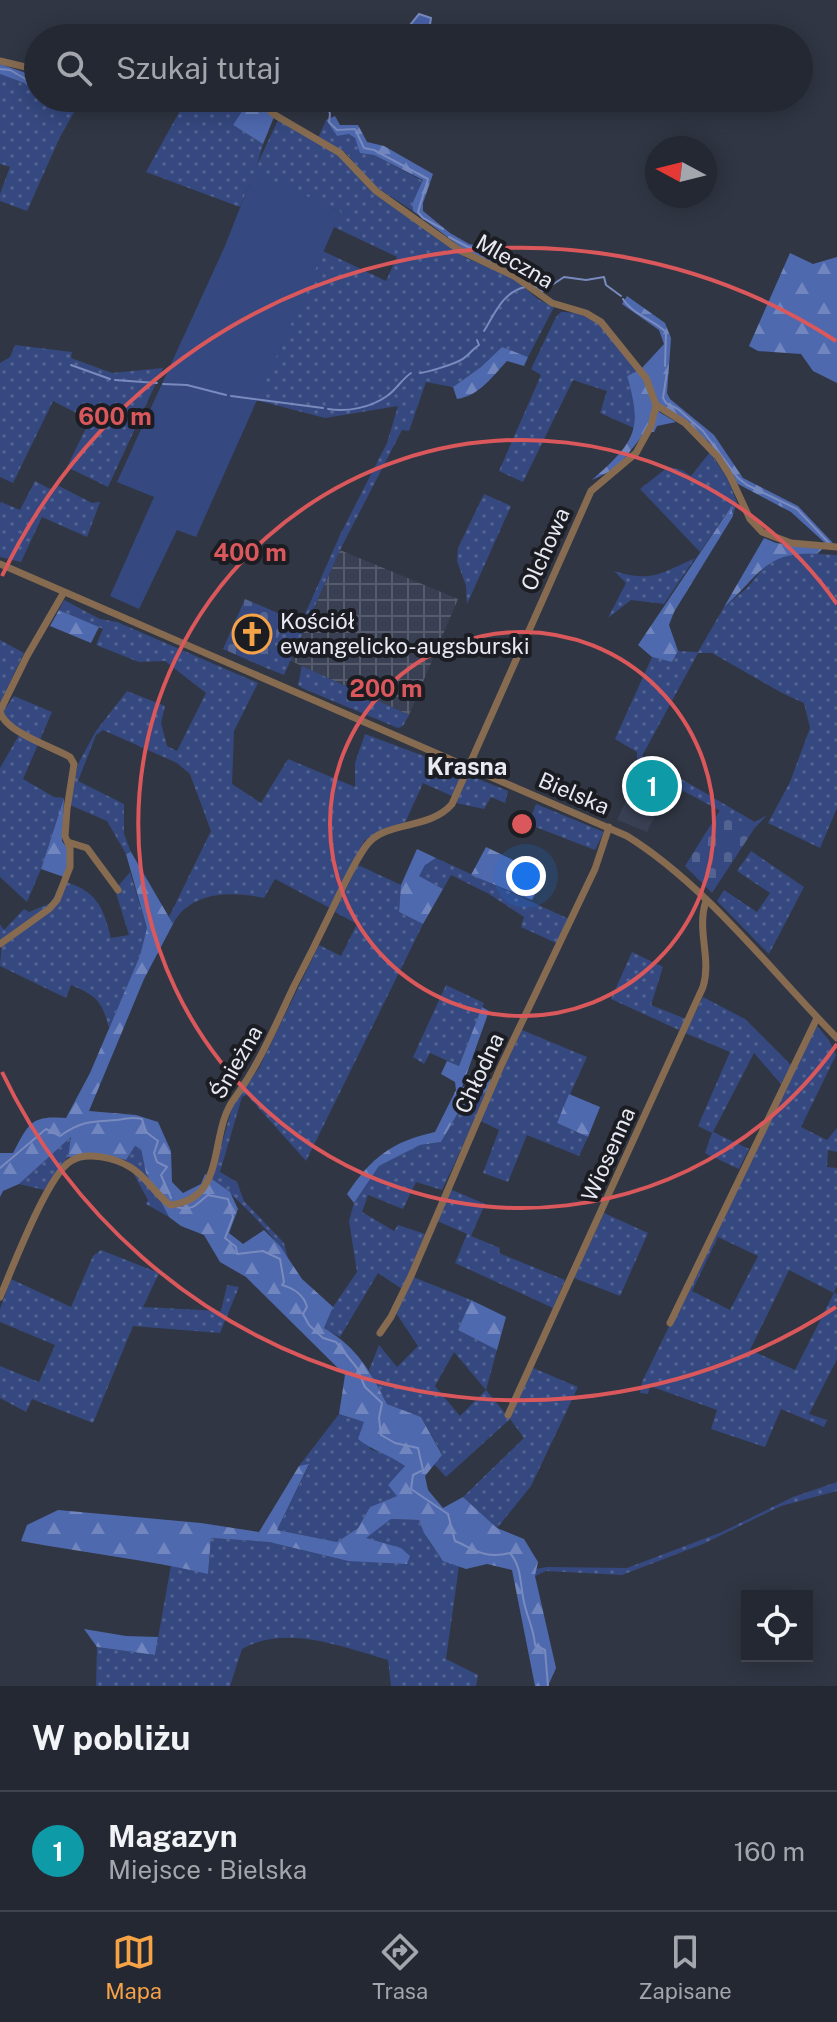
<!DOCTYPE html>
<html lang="pl">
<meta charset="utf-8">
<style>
:root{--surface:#242832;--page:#30343e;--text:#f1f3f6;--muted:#a3a6ac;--line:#41444d;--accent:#f6a247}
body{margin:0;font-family:"Public Sans",sans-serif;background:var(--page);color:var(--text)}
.controls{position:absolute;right:24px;bottom:24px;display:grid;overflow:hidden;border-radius:0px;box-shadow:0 4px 20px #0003}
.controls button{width:72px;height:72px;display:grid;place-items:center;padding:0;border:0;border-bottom:2px solid var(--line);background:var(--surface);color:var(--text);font:40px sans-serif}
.compass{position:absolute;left:645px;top:136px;width:72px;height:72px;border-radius:50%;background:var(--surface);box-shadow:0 4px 20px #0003;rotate:277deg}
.you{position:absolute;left:526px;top:876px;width:28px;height:28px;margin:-20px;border:6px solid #fff;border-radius:50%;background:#1a73e8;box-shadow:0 0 0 12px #1a73e833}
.badge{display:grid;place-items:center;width:52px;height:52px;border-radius:50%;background:var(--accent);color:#fff;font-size:26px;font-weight:700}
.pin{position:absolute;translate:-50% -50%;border:4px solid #fff;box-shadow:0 2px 8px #0006}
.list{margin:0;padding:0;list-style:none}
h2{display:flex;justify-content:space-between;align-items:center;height:104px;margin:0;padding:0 32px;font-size:34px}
h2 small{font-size:26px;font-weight:400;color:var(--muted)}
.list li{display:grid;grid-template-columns:52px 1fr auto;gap:24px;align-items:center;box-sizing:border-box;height:120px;padding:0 32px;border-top:2px solid var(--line)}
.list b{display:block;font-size:30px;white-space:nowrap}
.list p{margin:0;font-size:26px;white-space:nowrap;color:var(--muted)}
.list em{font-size:26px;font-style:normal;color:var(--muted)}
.icon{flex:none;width:44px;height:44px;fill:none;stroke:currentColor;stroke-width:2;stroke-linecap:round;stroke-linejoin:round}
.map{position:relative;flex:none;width:837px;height:1686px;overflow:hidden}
.search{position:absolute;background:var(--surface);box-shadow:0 4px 20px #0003;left:24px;right:24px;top:24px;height:88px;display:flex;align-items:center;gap:20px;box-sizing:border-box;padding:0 28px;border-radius:44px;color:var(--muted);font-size:30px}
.sheet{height:224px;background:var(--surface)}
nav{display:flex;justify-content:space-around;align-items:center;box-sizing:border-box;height:112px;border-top:2px solid var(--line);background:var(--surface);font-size:22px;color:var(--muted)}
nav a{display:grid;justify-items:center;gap:4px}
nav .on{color:var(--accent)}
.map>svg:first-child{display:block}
.built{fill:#394053}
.industrial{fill:url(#industrial-grid)}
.grass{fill:url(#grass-dots);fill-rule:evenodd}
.forest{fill:url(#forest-firs)}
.cemetery{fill:url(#cemetery-stones)}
.green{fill:#354980}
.water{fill:#4861a7;stroke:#788abe;stroke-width:2}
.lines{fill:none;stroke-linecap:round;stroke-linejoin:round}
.stream{stroke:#788abe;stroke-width:2}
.minor{stroke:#866b51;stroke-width:7}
.ring{fill:none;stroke:#da585b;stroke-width:4}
.labels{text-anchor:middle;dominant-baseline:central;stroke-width:8;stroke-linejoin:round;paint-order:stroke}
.street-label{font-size:22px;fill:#e7eaf3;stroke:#1b1d23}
.poi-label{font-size:22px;fill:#e7eaf3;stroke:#1b1d23;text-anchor:start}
.neighbourhood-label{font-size:24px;font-weight:bold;fill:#e7eaf3;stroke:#1b1d23}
.centre{fill:#da585b;stroke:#1b1d23;stroke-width:4}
.ring-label{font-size:24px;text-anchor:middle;font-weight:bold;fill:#da585b;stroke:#1b1d23;stroke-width:8;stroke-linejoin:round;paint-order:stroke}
</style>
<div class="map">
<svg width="837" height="1686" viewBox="0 0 837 1686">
<defs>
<pattern id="industrial-grid" width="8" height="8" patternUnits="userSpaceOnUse" patternTransform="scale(2)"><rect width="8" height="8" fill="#394053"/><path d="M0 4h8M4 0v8" fill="none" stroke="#565c6c"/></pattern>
<pattern id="grass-dots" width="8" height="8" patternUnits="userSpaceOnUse" patternTransform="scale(2)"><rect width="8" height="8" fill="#354980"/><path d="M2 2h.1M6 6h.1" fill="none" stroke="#526392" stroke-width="1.8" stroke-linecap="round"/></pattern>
<pattern id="forest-firs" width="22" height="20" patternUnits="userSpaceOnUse" patternTransform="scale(2)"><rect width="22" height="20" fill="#4f69af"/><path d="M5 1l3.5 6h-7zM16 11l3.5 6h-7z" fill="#7186be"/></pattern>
<pattern id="cemetery-stones" width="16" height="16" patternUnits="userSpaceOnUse" patternTransform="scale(2)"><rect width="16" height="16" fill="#354980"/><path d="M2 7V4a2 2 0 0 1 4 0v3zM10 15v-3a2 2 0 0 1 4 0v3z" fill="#526392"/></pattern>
</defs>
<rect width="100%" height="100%" fill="#303643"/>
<path class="built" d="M641 768 671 784 647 832 617 820Z"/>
<path class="industrial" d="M340 550 458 599 409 715 291 661Z"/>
<path class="grass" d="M0 74 24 83 38 93V98H82L59 139 27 211 0 201V194L10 167 0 164Z
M187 98H249L255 102 244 108 233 125 263 144 257 165 278 120 338 155 373 193 466 258 513 278 539 300 554 307 528 357 502 347 481 367 453 387 426 382 409 431 402 430 340 550 284 675 264 667 287 617 302 621 340 535 387 443 398 406 325 418 256 400 323 251 386 281 397 257 334 227 341 212 254 173 240 207 146 172Z
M326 120 337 136 349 134 355 138 361 153 374 155 423 181 412 204 413 211 373 185 346 153 318 138Z
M561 312C598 310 618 344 637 371L627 376 635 403 634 428 600 413 607 391 573 380 523 482 499 471 541 375 531 369 556 317Z
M15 345 72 352 71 358 112 373 163 368 108 487 67 467 90 420 53 401 13 483 0 477V363L10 357Z
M710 452 727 478 737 502 733 516 730 508 700 552 640 489 668 467 682 470 691 476Z
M35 481 54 491 57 485 92 503 100 502 87 537 42 517 21 562 0 557V504L1 502 20 510Z
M484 494 511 506 467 604 466 586 457 561 458 548Z
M799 553 837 555V808L820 848 768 823 790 782 810 728 804 703 782 693 712 653H698L642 756 755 822 767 815 754 829 641 768 637 764V752L615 739 652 657 672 662 678 651 698 652 724 607 747 588 769 561Z
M695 558 664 604 631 600 608 618 626 583 614 571C651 583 662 573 695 558Z
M64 600 100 619 117 622 258 683 234 731 232 784 261 803 288 759 355 787V763L365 734 464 771 452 796 423 783 404 825 384 830 364 841 330 908 275 879 264 898C232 891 190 891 173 924L169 917 211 831 190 774 177 763 103 730 96 735 78 781 124 804V834L131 852 126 854 107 821 70 805 78 764 96 731 127 691 165 706 161 723 167 746 177 751 206 693 165 661 139 662 96 645 103 629 59 610Z
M0 640 24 653 0 703Z
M302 666 409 715 403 726 398 728 302 688 298 685Z
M14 696 52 712 23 779 54 797 64 798 41 869 27 902 0 877V768L19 735 0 716Z
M468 775 508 791 505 803 491 797 484 809 456 803Z
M536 804 604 832 595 850 528 824Z
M751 851 804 887 769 954 717 901 724 890 757 912 770 893 737 871Z
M436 858 569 919 556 943 521 927 524 917 489 894 451 875 443 889 418 876 425 865Z
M358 865 401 885 399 912 423 924 306 1161 247 1095 242 1097 220 1172 237 1182 244 1201 284 1243 288 1258C270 1231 238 1198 212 1179L233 1104 259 1068 319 945 341 956 357 924 335 912Z
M130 872 147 928 141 956 109 1028C102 1001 97 996 71 985L66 998 0 966 2 939 0 942V924L4 930 24 909 29 912 51 903 62 881C96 890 103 906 111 938L129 935 115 890Z
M632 952 663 967 651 1005 686 1019 679 1030 611 999Z
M446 985 484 1003 459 1066 430 1053 424 1064 413 1057Z
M703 997 745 1019 791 1065 781 1084 754 1053 713 1132 749 1149 739 1169 705 1153 712 1133 698 1126 730 1052 685 1033Z
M816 1025 829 1040 836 1055 801 1127 827 1140 837 1128V1152L828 1150 827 1167 837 1168V1286L834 1292 837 1294V1359L809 1414 827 1420 824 1427 781 1409 765 1447 711 1429 717 1410 650 1386 648 1394 640 1393 642 1382ZM718 1237 758 1256 730 1310 692 1291ZM789 1270 834 1293 795 1370 750 1350Z
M522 1030 587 1057 557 1123 588 1137 579 1156 527 1135 508 1182 483 1173 499 1130 479 1120Z
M489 1090 442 1190 416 1182 403 1209 368 1195 362 1212 394 1231 398 1225 425 1234 402 1289 378 1273 340 1337 324 1328 333 1307 357 1272 349 1221 354 1203 379 1166 420 1145 441 1142 462 1106Z
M72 1136 68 1157 44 1190 19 1184Z
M135 1146 141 1149 146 1173 169 1217 146 1204 148 1200 126 1160Z
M450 1189 485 1204 471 1236 500 1248 499 1253 565 1280 553 1308 455 1263 467 1234 437 1221Z
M604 1213 648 1233 620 1296 574 1278Z
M101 1250 159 1273 143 1307 221 1311 227 1285 239 1287 220 1333 133 1326 93 1423 32 1399 26 1412 0 1398V1366L39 1382 55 1345 0 1322V1309L11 1279 71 1307 93 1256Z
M413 1277 471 1300 458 1330 497 1350 486 1390 509 1418 533 1368 578 1387 531 1486 497 1528 463 1497 524 1438 510 1419 446 1477 434 1464 442 1454 421 1417 387 1404 369 1370 379 1345 397 1367 418 1346 396 1313ZM454 1352 486 1390 460 1416 435 1386Z
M339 1414 364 1422 370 1449 393 1457 405 1466 397 1496 370 1507 358 1528 337 1542 277 1530 309 1465 299 1466Z
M837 1482V1491L781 1506 703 1544 622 1575 546 1571 535 1576 536 1569 547 1567 627 1568 722 1532 793 1497Z
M391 1519 419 1520C427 1541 438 1559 459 1566L446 1659 478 1675 476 1686H391L388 1660C342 1647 287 1624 242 1649L230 1686H96L97 1647 155 1655 171 1565 208 1573 211 1538 269 1542 348 1561 365 1538Z"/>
<path class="forest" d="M0 64 38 77V93L24 83 0 74Z
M255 102 274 117 263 144 233 125 244 108Z
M335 116 340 125H358L367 142 384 146 433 174 423 203V211L450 233 469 244 497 249 521 267 537 283 550 288 542 293 537 292 516 273 466 251 413 211 412 204 423 180 374 155 360 153 355 138 349 134 337 136 326 120Z
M790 253 813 264 837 257V383L813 371 801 354 758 351 749 346Z
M627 296 665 323 671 338 667 393 670 399 714 435 743 478 798 506 833 543H825L791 512 738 484 709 442 660 405 659 412 676 422 657 426 654 432 646 431 617 468 592 480C633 443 644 432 627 376L641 369 664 344 659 330 622 304Z
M502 347 528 357 524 366 507 361C493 376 479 396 457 399L453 387 481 367Z
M731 507 733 516 674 612 669 625 678 651 672 662 652 657 638 645Z
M764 538 776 543 822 549 817 554C764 551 760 576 724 607Z
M59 610 99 627 91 643 50 626Z
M64 798 62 841 69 851V858L64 877 41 869Z
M486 847 544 875 532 900 471 875Z
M417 849 436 858 425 865 419 876 443 889 423 924 399 912 401 885Z
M131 852 173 924 144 979 89 1111 136 1115 158 1122 171 1151 172 1182 183 1193 201 1184 205 1174 230 1192 238 1209 229 1233 243 1244 264 1230 280 1246 302 1279 333 1307 324 1328C358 1348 370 1371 387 1404L421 1417 442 1455 425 1476 428 1490 443 1508 463 1497 497 1528 524 1539 538 1562 535 1576 556 1668 548 1686H535L512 1570 487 1564 466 1569 443 1561 424 1533 419 1520 391 1519 366 1538 401 1548 410 1556 407 1564 348 1561 269 1542 211 1538 208 1574C146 1559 83 1553 21 1541L27 1525 58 1510 201 1523 259 1532 299 1466 309 1464 277 1530 337 1542 358 1528 370 1507 397 1496 388 1485 405 1466C390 1455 373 1451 358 1439L364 1422 339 1414 345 1375 246 1277 220 1262 204 1235 181 1226 169 1217 146 1173 141 1149 135 1146 126 1160 106 1155 68 1157 71 1137 19 1184 3 1191 0 1197V1153H13C29 1123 31 1115 66 1118L90 1073 140 956 147 928 126 854Z
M482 1007 489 1011 462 1087 491 1079 489 1090 462 1106 441 1142 420 1145 379 1166 354 1203 347 1194C372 1157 391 1142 435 1132L456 1090 455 1082 441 1074 447 1061 459 1066Z
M569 1094 600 1107 588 1137 557 1123Z
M471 1300 506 1317 497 1350 458 1330Z
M84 1629 126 1636 158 1637 155 1655 97 1647Z"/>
<path class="cemetery" d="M245 599 287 617 264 667 223 649Z
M720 810 754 829 712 893 685 866Z"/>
<path class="green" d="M254 172 341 212 196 537 177 530 139 609 110 596 154 497 117 482 225 246Z"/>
<path class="water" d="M419 14 431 18 428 38H407L402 35Z"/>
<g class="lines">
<path class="stream" d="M0 69 10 70 38 86
M206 98 252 111 258 103
M274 98 280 100
M325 98 330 114 329 122 337 130 355 129 364 148 374 150 428 179 418 212 423 218 443 229
M449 237 468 247 494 251 536 287 546 289 564 277 586 280 604 277 606 285 621 296
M623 299C632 314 654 320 666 332L665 366
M484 331C495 313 503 292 525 287
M71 365 110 379
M667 372 663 398 666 403 678 409 703 431 738 478 747 485 797 509 829 543
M420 373C429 372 450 365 459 361 468 357 470 351 479 345L477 340
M115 380 157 383
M163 384 187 385 226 395
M231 396 323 408
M328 409C347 412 370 408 387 396 396 390 402 379 411 373
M0 1168 46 1129 60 1136C82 1120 92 1122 117 1120 127 1119 131 1116 142 1119L146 1132 158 1141 154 1153 157 1162 167 1167 161 1175 171 1198
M177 1207C193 1212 197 1203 208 1195L228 1199 233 1217 225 1238 236 1247 237 1254 263 1251 280 1259 284 1282 282 1285C293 1288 304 1295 307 1307L303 1314 309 1325 323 1338 336 1342 357 1368 365 1387 382 1403 379 1418 381 1435 395 1443 418 1448 423 1470 413 1475 411 1489 448 1514 455 1541C476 1550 484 1559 510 1553 522 1567 520 1585 524 1602 527 1617 534 1629 535 1645L545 1650 548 1686"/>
<path class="minor" d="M0 61 38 70
M256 98 275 115 340 153 376 191 459 250 514 276 552 303 586 313 601 322 646 378 656 405 685 423 718 457 730 476 750 519 762 532 791 543 837 547
M0 564 627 836C706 885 771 971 837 1038
M0 711 27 656 64 592
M0 712C7 733 51 746 70 757L74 764 67 809 65 836 70 848V867L57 900 49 909 0 944
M68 842 87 848 118 890
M0 1297C12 1269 48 1174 71 1161 87 1151 115 1158 130 1167 146 1176 155 1194 170 1205 228 1199 208 1134 234 1099 260 1063 275 1026 294 986 306 963 318 939 329 916 341 892 351 867 366 846 384 820 429 831 452 804L591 491 636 453 651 426 656 405
M670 1323 817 1018
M380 1333 391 1317 411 1276 500 1068 595 869 609 827
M508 1415 703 987C712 958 696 930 706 901"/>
</g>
<g class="ring">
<circle cx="522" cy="824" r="192"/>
<path d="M837 1044A384 384 0 1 1 837 604"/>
<path d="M836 1307A576 576 0 0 1 2 1072M2 576A576 576 0 0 1 836 341"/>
</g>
<defs>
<symbol id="church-ring" viewBox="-11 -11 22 22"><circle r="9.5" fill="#1b1d23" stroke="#f6a247" stroke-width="1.5"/><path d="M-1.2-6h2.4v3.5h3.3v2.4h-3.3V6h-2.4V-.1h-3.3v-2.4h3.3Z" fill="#f6a247"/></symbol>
</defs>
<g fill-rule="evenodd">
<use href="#church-ring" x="230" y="612" width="44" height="44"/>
</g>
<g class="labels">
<g class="street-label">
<text transform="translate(515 261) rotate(30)">Mleczna</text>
<text transform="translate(545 549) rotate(-66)">Olchowa</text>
<text transform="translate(574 793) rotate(23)">Bielska</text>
<text transform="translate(236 1062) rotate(-60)">Śnieżna</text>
<text transform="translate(479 1073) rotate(-65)">Chłodna</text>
<text transform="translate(608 1154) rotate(-66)">Wiosenna</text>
</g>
<g class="poi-label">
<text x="280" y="621">Kościół<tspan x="280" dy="25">ewangelicko-augsburski</tspan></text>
</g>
<g class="neighbourhood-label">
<text x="467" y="766">Krasna</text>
</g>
</g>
<circle cx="522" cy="824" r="12" class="centre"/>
<g class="ring-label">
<text x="115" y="425">600 m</text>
<text x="250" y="561">400 m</text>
<text x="386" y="697">200 m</text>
</g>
</svg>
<div class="controls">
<button><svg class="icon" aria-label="locate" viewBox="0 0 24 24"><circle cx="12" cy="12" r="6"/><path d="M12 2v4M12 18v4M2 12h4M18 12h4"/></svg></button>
</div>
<svg class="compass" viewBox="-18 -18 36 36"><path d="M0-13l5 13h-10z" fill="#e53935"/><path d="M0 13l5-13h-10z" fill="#a3a6ac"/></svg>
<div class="you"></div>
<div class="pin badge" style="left:652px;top:786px;background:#0f9aa8">1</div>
<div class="search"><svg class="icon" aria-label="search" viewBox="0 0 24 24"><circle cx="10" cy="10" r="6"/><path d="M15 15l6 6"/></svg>Szukaj tutaj</div>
</div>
<section class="sheet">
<h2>W pobliżu<small></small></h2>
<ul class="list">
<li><span class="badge" style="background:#0f9aa8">1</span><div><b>Magazyn</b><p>Miejsce · Bielska</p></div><em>160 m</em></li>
</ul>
</section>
<nav>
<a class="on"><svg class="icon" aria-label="map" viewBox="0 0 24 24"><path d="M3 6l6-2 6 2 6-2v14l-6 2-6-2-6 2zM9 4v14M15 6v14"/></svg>Mapa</a>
<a><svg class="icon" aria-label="directions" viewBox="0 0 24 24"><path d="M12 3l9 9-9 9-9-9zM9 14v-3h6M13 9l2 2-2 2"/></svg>Trasa</a>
<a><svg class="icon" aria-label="saved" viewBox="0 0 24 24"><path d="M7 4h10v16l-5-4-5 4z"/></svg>Zapisane</a>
</nav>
